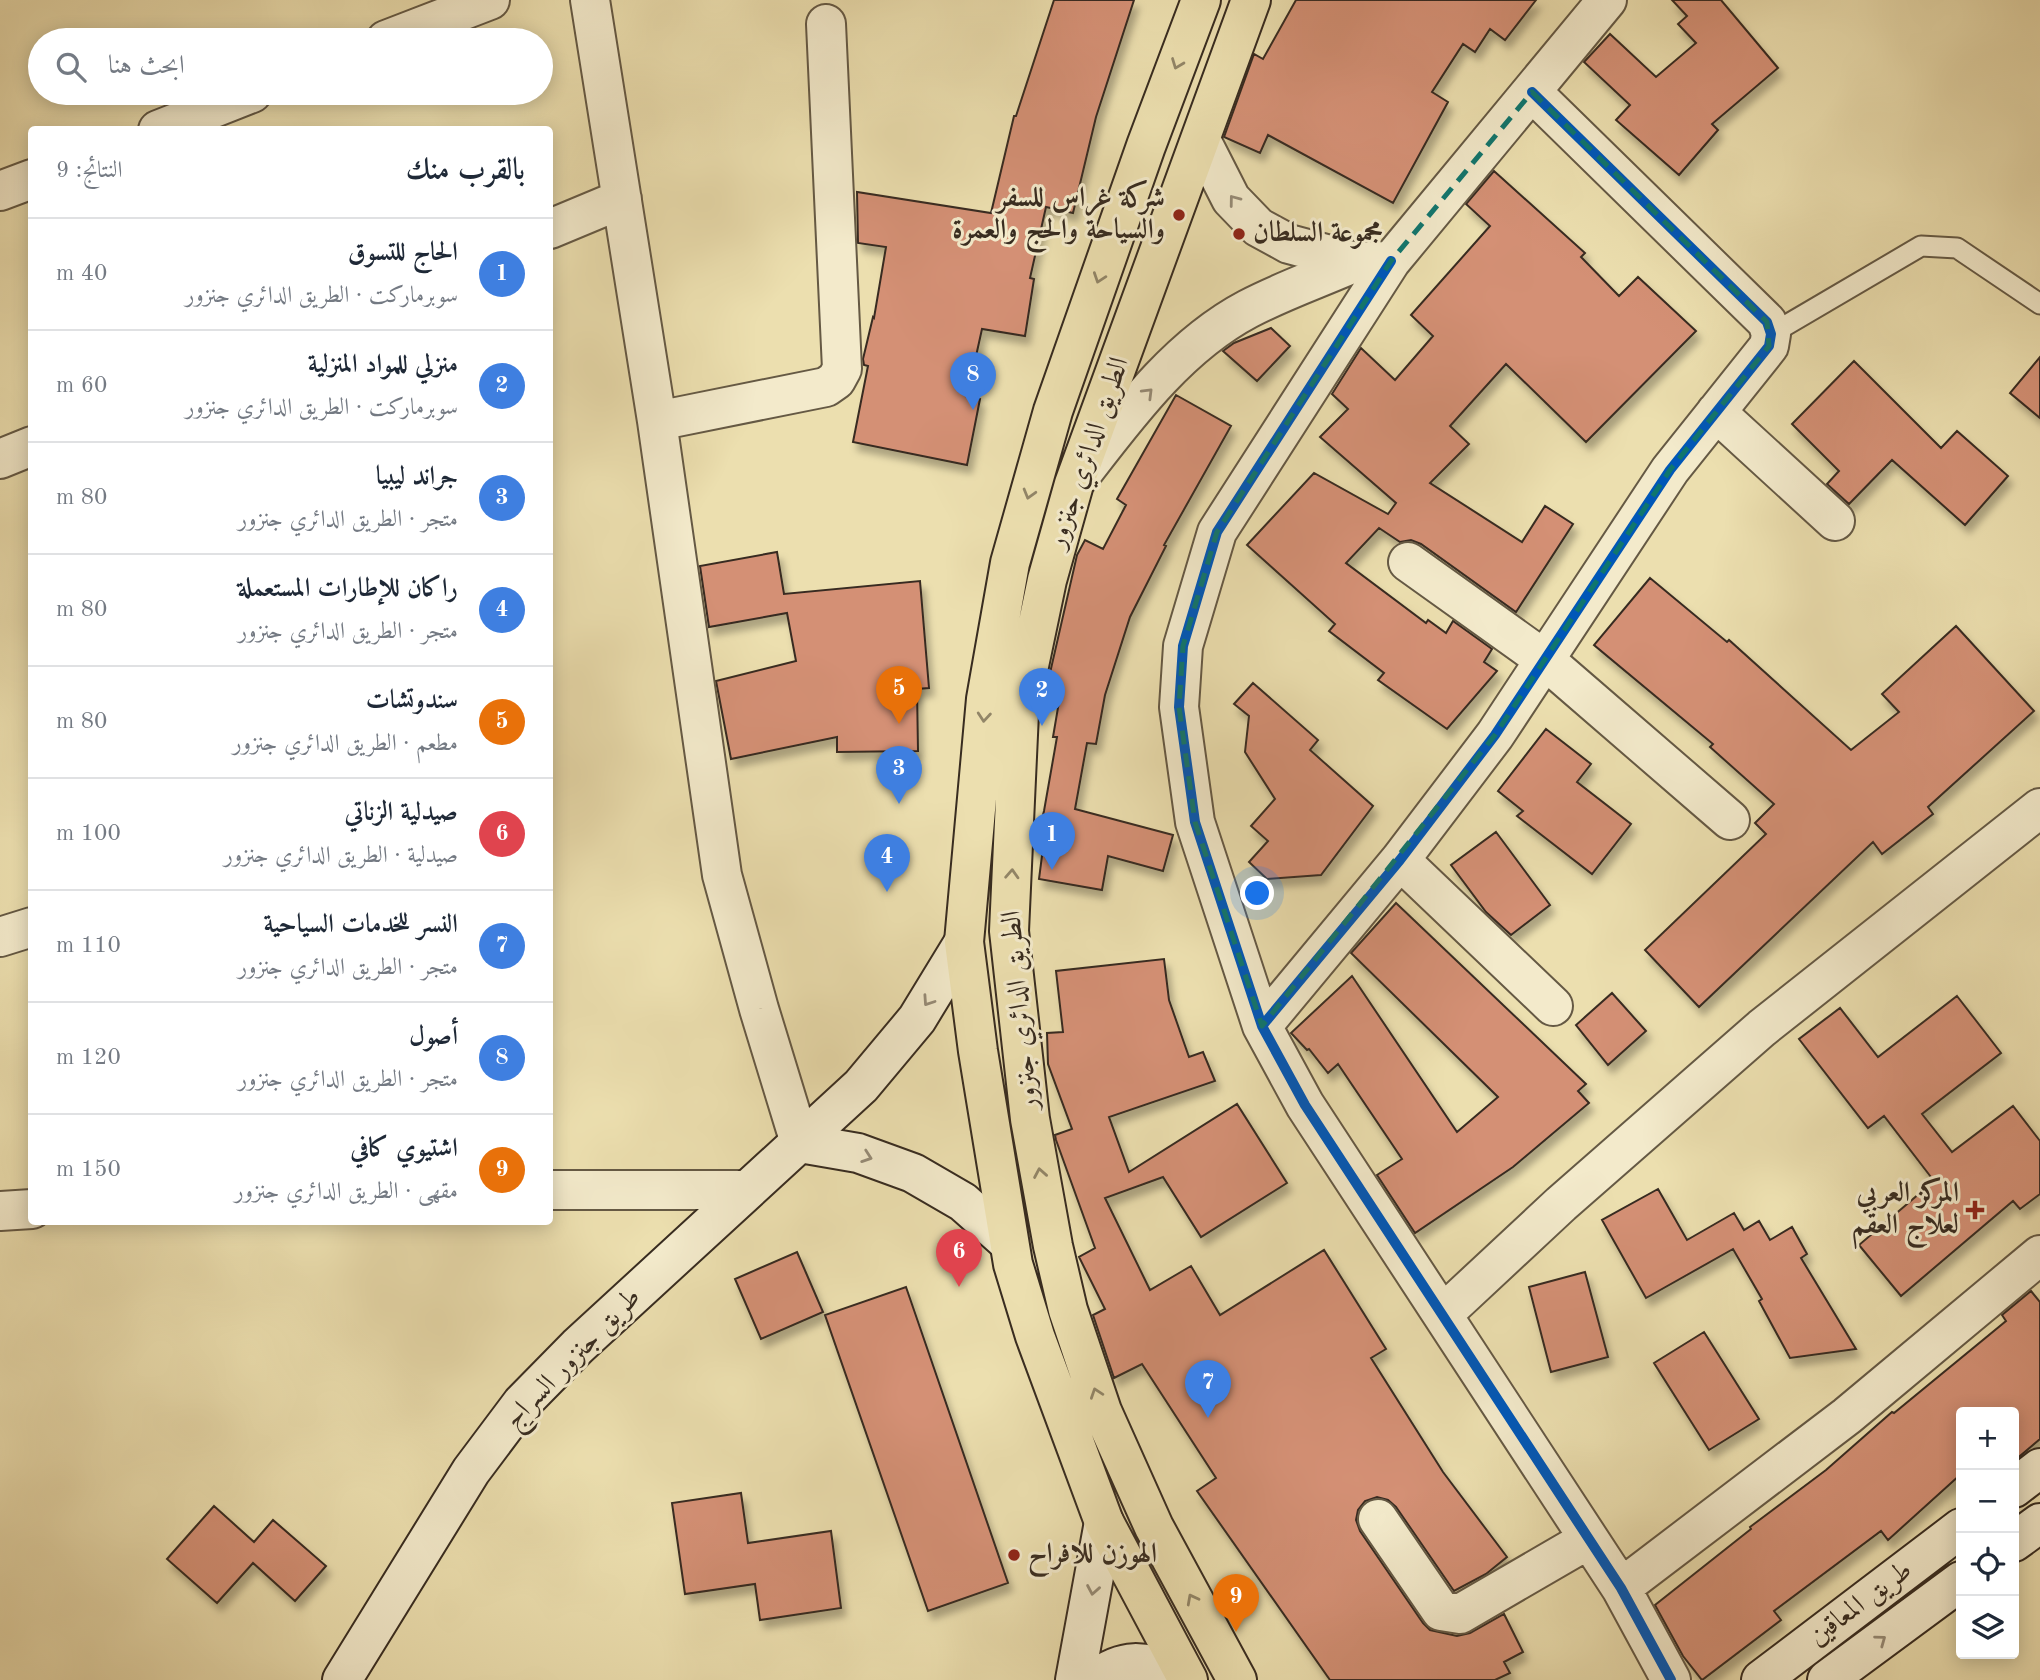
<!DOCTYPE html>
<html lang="ar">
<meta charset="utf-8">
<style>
:root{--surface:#fff;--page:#f6f6f7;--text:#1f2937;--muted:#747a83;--line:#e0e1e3;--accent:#8f2418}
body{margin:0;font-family:"Old Standard TT",Amiri,serif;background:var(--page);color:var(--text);direction:rtl}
.controls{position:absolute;right:21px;bottom:21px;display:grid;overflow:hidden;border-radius:7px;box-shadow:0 4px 18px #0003}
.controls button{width:63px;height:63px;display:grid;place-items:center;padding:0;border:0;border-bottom:2px solid var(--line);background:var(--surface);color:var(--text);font:35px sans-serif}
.you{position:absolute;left:1258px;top:894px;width:24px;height:24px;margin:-18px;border:5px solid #fff;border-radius:50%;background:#1a73e8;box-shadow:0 0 0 10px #1a73e833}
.badge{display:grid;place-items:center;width:46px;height:46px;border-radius:50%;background:var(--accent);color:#fff;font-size:23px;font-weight:700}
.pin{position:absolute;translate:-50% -58px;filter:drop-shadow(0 2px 4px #0008)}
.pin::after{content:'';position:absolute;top:37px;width:24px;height:21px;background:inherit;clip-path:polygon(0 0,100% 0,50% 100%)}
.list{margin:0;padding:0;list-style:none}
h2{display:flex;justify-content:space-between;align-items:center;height:91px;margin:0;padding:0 28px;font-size:30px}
h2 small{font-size:23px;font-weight:400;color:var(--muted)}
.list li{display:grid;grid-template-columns:46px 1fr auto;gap:21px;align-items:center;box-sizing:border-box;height:112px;padding:0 28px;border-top:2px solid var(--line)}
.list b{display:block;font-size:26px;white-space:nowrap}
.list p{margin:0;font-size:23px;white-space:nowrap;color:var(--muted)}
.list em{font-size:23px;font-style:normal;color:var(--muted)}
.icon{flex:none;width:38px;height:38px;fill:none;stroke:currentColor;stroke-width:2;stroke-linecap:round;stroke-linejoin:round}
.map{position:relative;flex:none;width:2040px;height:1680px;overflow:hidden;direction:ltr}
.search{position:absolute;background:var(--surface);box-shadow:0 4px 18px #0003;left:28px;top:28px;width:525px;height:77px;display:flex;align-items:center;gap:18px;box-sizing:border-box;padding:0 24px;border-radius:38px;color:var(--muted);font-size:26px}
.panel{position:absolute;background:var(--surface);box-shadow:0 4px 18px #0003;left:28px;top:126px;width:525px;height:1099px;border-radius:7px;direction:rtl}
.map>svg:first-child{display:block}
.building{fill:#d49075;stroke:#382c20;stroke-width:2;filter:url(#shadow)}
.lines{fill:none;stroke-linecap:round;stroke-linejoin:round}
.lane-casing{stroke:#655944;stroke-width:23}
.street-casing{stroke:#655944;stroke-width:42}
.secondary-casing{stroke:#382c20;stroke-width:42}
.primary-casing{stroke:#382c20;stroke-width:42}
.lane{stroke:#f3eacb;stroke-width:19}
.street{stroke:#f3eacb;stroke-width:38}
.secondary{stroke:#f3eacb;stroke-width:38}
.primary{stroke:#ecdfaf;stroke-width:38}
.cycleway-casing{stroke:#f3eacb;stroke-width:15}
.cycleway{stroke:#0057b8;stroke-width:10}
.oneway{stroke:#928668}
.oneway2{stroke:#968b76}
.marked{fill:none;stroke:#0f766e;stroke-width:5;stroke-dasharray:14 9;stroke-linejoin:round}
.poi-dot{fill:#8f2418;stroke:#f3eacb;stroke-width:2.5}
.labels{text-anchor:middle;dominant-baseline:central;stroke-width:6;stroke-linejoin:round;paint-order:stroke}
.poi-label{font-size:28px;font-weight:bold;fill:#382c20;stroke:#f3eacb;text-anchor:end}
.street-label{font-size:28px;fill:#382c20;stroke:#f3eacb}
</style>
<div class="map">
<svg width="2040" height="1680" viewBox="0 0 2040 1680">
<defs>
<filter id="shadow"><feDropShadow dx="4.5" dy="8" stdDeviation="3.5" flood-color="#0004"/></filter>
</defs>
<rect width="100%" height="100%" fill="#ecdfaf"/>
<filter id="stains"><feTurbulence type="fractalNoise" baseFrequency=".00286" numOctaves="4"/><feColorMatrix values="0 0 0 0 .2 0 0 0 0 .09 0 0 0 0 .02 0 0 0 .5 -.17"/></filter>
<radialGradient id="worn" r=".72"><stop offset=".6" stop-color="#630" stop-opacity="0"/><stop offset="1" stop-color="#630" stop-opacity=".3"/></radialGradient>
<path class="building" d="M1054 0H1134L1096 117 1073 213 1046 207 1030 278 1034 279 1025 336 982 329 967 397 980 399 967 465 853 442 868 366 864 365 863 359 873 317 874 318 886 247 858 243 857 192 991 213 1014 116H1016Z
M1296 0H1536L1505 40 1490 29 1475 52 1463 44 1432 92 1448 102 1393 203 1268 135 1260 153 1224 137 1254 54 1263 59Z
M1672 0H1721L1778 68 1712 124 1718 130 1679 175 1616 120 1630 105 1584 62 1610 34 1656 77 1696 43 1678 24 1687 16Z
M1494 171 1585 253 1581 257 1619 296 1638 277 1696 331 1586 442 1506 364 1450 426 1469 444 1430 483 1522 542 1545 506 1573 524 1516 612 1421 544 1411 540 1400 542 1379 528 1346 563 1426 623 1428 620 1446 633 1453 621 1492 649 1484 662 1497 671 1447 729 1378 680 1384 673 1329 631 1335 624 1247 545 1314 473 1388 514 1396 503 1320 437 1348 409 1332 394 1361 348 1395 380 1433 336 1411 315 1490 226 1466 204Z
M1271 328 1290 346 1257 381 1223 351 1234 343Z
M2040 357V418L2010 393Z
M1854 361 1941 448 1957 431 2008 476 1965 525 1892 460 1849 504 1827 484 1839 471 1792 424Z
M1176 395 1231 426 1164 545 1166 546 1130 617 1105 695 1096 744 1087 743 1075 809 1173 835 1163 871 1108 856 1102 890 1039 879 1043 848 1035 844 1044 811 1057 737H1053L1061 690 1047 686 1077 555 1085 540 1103 549 1126 505 1117 499Z
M777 552 784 594 920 581 929 688 917 689 918 751 837 752V737L731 759 716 681 796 661 787 613 709 627 700 566Z
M1650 578 1727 642 1729 640 1851 750 1899 712 1882 694 1956 626 2034 711 1928 807 1933 814 1882 854 1873 842 1699 1007 1645 950 1766 834 1755 823 1774 804 1710 747 1713 744 1594 645Z
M1253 683 1318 740 1310 750 1373 806 1321 875 1267 879 1249 862 1268 841 1251 826 1275 799 1245 752 1249 716 1234 704Z
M1546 729 1591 764 1577 782 1631 824 1592 874 1517 816 1523 811 1498 791Z
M1496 832 1550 905 1511 935 1486 912 1451 865Z
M1396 903 1586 1084 1578 1091 1589 1103 1513 1167 1415 1233 1377 1175 1402 1159 1338 1064 1328 1073 1309 1049 1307 1050 1291 1033 1352 976 1457 1132 1498 1097 1351 953Z
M1164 959 1169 1000 1189 1057 1203 1052 1215 1081 1109 1117 1129 1172 1237 1104 1287 1183 1201 1237 1163 1177 1105 1198 1150 1290 1191 1266 1220 1315 1324 1250 1386 1349 1371 1358 1443 1472 1507 1557 1486 1574 1454 1591 1396 1507 1388 1500 1377 1497 1365 1501 1358 1510 1356 1520 1360 1531 1423 1623 1430 1630 1457 1636 1470 1633 1504 1614 1523 1652 1504 1662 1510 1673 1495 1680H1330L1197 1491 1216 1478 1142 1364 1114 1378 1093 1315 1105 1309 1079 1257 1095 1248 1056 1140 1055 1135 1072 1129 1048 1064 1047 1033 1063 1032 1056 971Z
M1612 993 1646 1031 1608 1065 1576 1025Z
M1957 996 2001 1053 1922 1114 1952 1152 2013 1106 2040 1141V1194L2020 1209 2013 1201 1901 1296 1859 1245 1934 1181 1884 1116 1868 1128 1799 1039 1840 1008 1878 1057Z
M1658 1189 1687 1240 1734 1213 1744 1230 1759 1221 1770 1240 1792 1227 1807 1254 1801 1258 1856 1349 1790 1358 1759 1301 1762 1299 1733 1249 1646 1298 1602 1220Z
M797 1252 823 1312 761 1339 735 1279Z
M1585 1272 1608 1357 1551 1372 1529 1287Z
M906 1287 1008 1583 928 1611 825 1315Z
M2031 1291 2040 1302V1439L2014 1461V1412H1961V1474L1888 1540 1881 1531 1774 1611 1781 1620 1702 1680 1683 1656 1655 1605 1751 1529 1750 1527 1826 1470 1892 1412 1894 1413 2006 1321 2002 1315Z
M1704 1332 1759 1419 1709 1450 1654 1363Z
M741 1493 748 1543 831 1531 841 1608 760 1620 755 1584 685 1594 672 1503Z
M214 1506 254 1542 273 1520 326 1566 295 1601 253 1563 217 1603 167 1559Z"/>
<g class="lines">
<defs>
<path id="lane" d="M1771 334 1921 246 1957 248 2040 304"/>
<path id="street" d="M590 0 657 421 722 875 759 1009 800 1143
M386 40 490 0
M158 130 252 93
M1201 140 1231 199 1258 227 1289 244 1356 262 1391 261 1607 0
M0 191 32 179
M550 229 622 199
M1391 261 1217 532 1183 646 1179 707 1195 822 1262 1026 1305 1105 1621 1588 1671 1680
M1716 412 1835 521
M657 421 826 387 836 380 842 369 826 24
M0 459 32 446
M1081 475C1128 414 1178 346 1248 309 1282 291 1320 278 1356 262
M1408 562 1545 660 1730 820
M1400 860 1553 1006
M0 937 32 927
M1262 1026 1400 860 1495 735 1670 470 1769 346 1771 334 1767 322 1532 92
M550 1190H747
M0 1211 32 1209
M1443 1314 1561 1204 1762 1028 2040 808
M1378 1519 1441 1611 1460 1614 1589 1539
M1621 1588 1847 1416 2040 1255"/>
<path id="secondary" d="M800 1143 858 1153 913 1173 963 1202 1007 1241
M2014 1488 2040 1468
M2014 1542 2040 1523
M342 1680 471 1471 522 1403 578 1346 861 1086 917 1019 964 942
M1075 1680 1104 1522
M1094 1680C1128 1654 1146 1663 1184 1674
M1761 1680 1961 1528
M1827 1680 1961 1581"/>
<path id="primary" d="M1188 1680 1104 1522 1035 1336 1013 1264 978 1051 964 942 986 699 1010 563 1053 411 1146 146 1201 0
M1237 1680 1154 1527 1102 1411 1068 1310 1053 1246 1030 1119 1009 931 1019 713 1047 580 1074 484 1251 0"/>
</defs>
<use href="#lane" class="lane-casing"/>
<use href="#street" class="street-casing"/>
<use href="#secondary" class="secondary-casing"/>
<use href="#primary" class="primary-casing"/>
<use href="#lane" class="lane"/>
<use href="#street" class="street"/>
<use href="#secondary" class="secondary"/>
<use href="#primary" class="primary"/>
<defs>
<path id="cycleway" d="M1391 261 1217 532 1183 646 1179 707 1195 822 1262 1026 1305 1105 1621 1588 1671 1680
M1262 1026 1400 860 1495 735 1670 470 1769 346 1771 334 1767 322 1532 92"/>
</defs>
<use href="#cycleway" class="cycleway-casing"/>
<use href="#cycleway" class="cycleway"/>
</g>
<defs><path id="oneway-chevron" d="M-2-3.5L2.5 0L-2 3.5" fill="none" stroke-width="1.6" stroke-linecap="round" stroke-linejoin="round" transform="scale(1.75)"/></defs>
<g class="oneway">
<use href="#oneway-chevron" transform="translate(1177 64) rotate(111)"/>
<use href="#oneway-chevron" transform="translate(1099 278) rotate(109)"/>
<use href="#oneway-chevron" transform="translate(1029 494) rotate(106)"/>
<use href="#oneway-chevron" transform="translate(984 717) rotate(95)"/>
<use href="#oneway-chevron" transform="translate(1012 874) rotate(-87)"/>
<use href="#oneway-chevron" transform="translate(1040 1173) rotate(-100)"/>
<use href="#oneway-chevron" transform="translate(1096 1393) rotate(-109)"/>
<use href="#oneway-chevron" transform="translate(1192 1599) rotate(-118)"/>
</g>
<g class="oneway2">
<use href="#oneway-chevron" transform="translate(1234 200) rotate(-127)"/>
<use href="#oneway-chevron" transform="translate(1148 393) rotate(-45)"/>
<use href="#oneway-chevron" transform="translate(928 1001) rotate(124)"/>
<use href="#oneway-chevron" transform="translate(867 1157) rotate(19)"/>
<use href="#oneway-chevron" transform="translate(1093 1590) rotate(100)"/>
<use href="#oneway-chevron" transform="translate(1881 1640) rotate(-36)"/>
</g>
<path class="marked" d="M1532 92 1767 322 1769 346 1670 470 1495 735 1262 1026 1195 822 1179 707 1183 646 1217 532 1391 261Z"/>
<g class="poi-dot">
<circle cx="1179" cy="215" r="7"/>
<circle cx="1239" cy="234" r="7"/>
<path d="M1971.5 1199.5h7v7h7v7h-7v7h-7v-7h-7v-7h7z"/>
<circle cx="1014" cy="1555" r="7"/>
</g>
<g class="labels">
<g class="poi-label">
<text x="1165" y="199">شركة غراس للسفر<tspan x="1165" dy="32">والسياحة والحج والعمرة</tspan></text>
<text x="1253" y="234" text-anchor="start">مجموعة السلطان</text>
<text x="1959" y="1194">المركز العربي<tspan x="1959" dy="32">لعلاج العقم</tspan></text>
<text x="1028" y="1555" text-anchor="start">الهوزن للافراح</text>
</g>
<g class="street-label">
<text transform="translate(1089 453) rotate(-71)">الطريق الدائري جنزور</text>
<text transform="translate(1021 1010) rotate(-95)">الطريق الدائري جنزور</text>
<text transform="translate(573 1359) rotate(-46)">طريق جنزور السراج</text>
<text transform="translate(1861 1604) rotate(-37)">طريق المعاقين</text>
</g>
</g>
<rect width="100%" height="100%" filter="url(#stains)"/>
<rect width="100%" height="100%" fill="url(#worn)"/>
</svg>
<div class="controls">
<button>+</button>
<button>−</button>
<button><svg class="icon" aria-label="locate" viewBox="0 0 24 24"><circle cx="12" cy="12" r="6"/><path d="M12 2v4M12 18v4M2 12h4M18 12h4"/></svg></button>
<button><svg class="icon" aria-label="layers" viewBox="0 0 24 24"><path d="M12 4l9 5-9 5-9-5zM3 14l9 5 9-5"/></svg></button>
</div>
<div class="you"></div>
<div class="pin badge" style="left:1052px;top:870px;background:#3f7fe0">1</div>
<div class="pin badge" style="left:1042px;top:726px;background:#3f7fe0">2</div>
<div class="pin badge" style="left:899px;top:804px;background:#3f7fe0">3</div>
<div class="pin badge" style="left:887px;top:892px;background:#3f7fe0">4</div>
<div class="pin badge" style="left:899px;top:724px;background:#e8710a">5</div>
<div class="pin badge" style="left:959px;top:1287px;background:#e0444e">6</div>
<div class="pin badge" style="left:1208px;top:1418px;background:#3f7fe0">7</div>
<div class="pin badge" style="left:973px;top:410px;background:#3f7fe0">8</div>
<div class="pin badge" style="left:1236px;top:1632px;background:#e8710a">9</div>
<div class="search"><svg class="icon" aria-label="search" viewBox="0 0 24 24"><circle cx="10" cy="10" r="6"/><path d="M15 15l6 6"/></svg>ابحث هنا</div>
<section class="panel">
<h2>بالقرب منك<small>النتائج: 9</small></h2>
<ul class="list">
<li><span class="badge" style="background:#3f7fe0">1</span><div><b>الحاج للتسوق</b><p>سوبرماركت · الطريق الدائري جنزور</p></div><em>40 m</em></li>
<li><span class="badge" style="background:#3f7fe0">2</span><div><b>منزلي للمواد المنزلية</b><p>سوبرماركت · الطريق الدائري جنزور</p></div><em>60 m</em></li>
<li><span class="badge" style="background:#3f7fe0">3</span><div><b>جراند ليبيا</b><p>متجر · الطريق الدائري جنزور</p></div><em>80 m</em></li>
<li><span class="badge" style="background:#3f7fe0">4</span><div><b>راكان للإطارات المستعملة</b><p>متجر · الطريق الدائري جنزور</p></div><em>80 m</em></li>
<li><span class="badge" style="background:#e8710a">5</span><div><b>سندوتشات</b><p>مطعم · الطريق الدائري جنزور</p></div><em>80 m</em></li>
<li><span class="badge" style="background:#e0444e">6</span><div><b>صيدلية الزناتي</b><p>صيدلية · الطريق الدائري جنزور</p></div><em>100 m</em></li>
<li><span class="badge" style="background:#3f7fe0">7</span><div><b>النسر للخدمات السياحية</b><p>متجر · الطريق الدائري جنزور</p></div><em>110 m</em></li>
<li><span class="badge" style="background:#3f7fe0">8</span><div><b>أصول</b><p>متجر · الطريق الدائري جنزور</p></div><em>120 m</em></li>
<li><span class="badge" style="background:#e8710a">9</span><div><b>اشتيوي كافي</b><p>مقهى · الطريق الدائري جنزور</p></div><em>150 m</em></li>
</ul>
</section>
</div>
